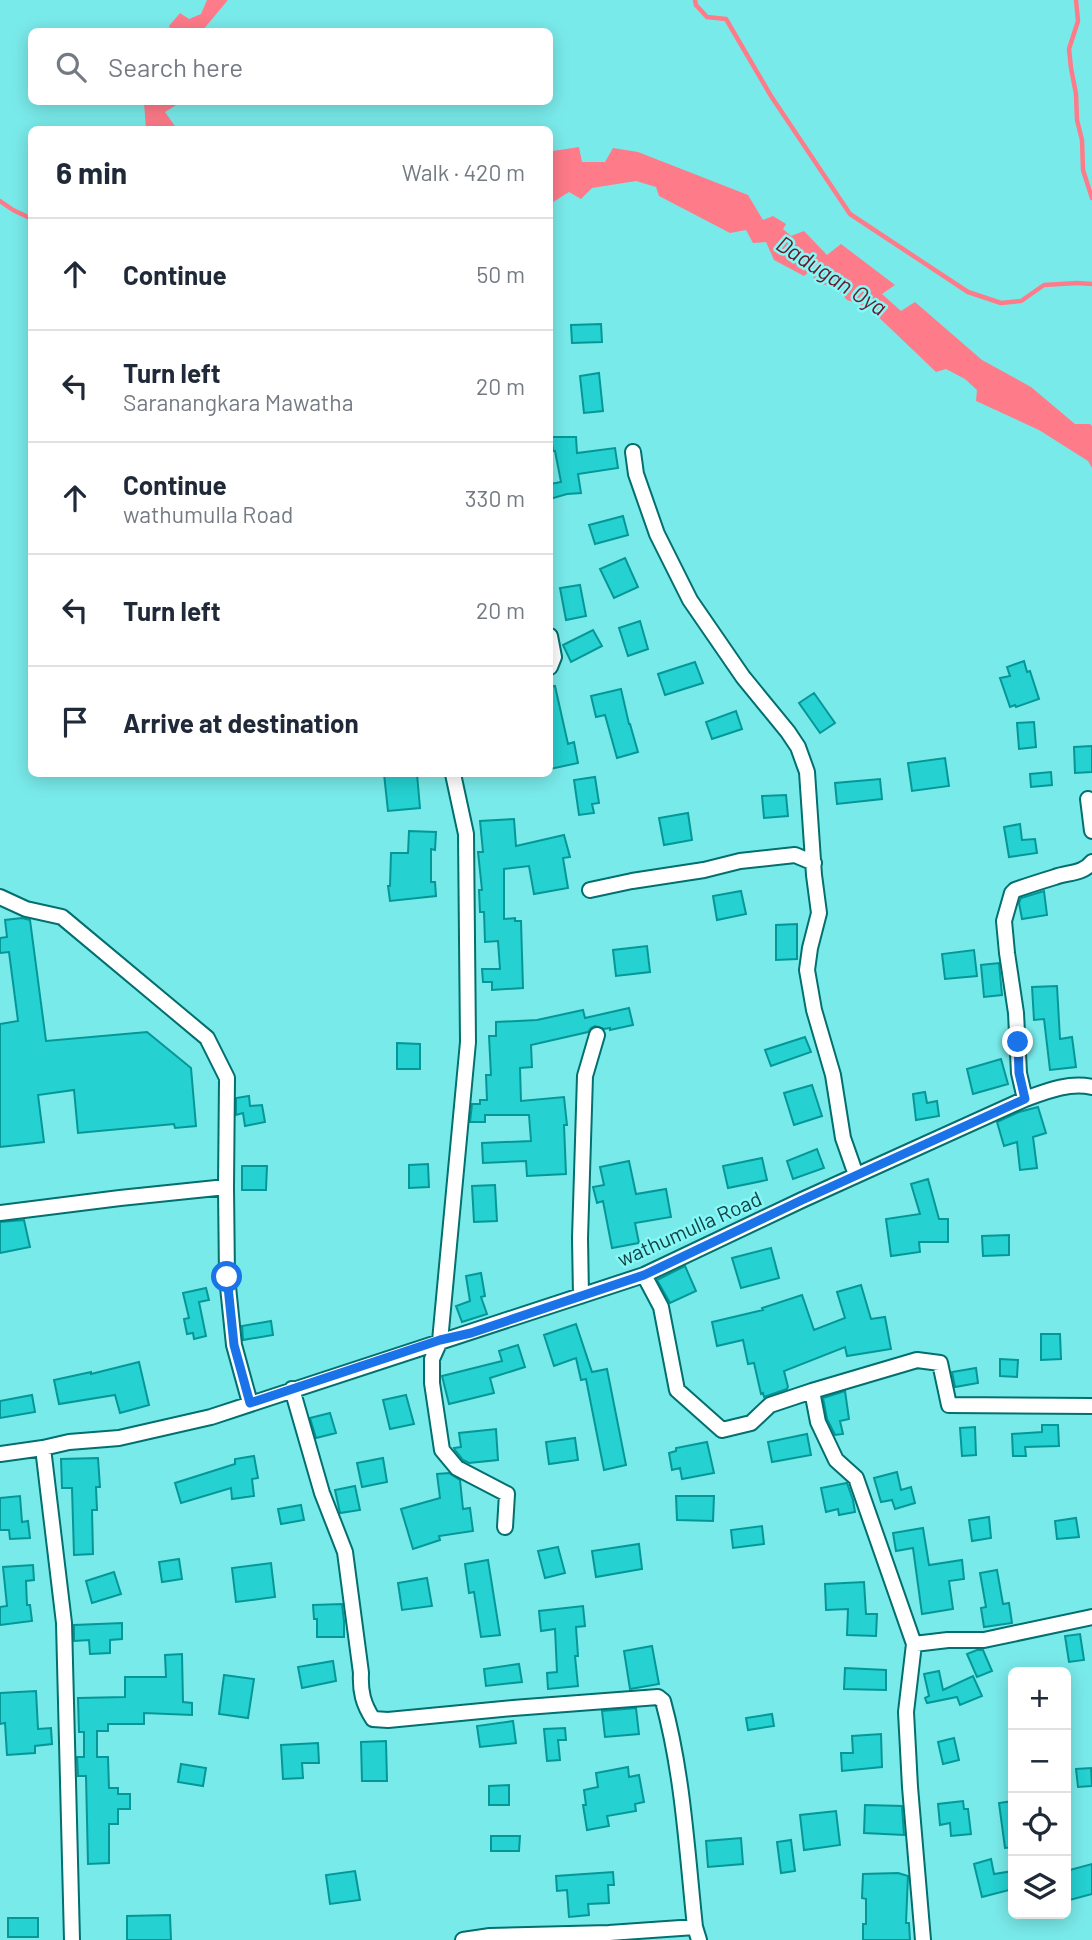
<!DOCTYPE html>
<meta charset="utf-8">
<style>
:root{--surface:#fff;--page:#f2f2f3;--text:#1f2937;--muted:#747a83;--line:#e0e1e3}
body{margin:0;font-family:Barlow,sans-serif;background:var(--page);color:var(--text)}
.controls{position:absolute;right:21px;bottom:21px;display:grid;overflow:hidden;border-radius:10px;box-shadow:0 4px 18px #0003}
.controls button{width:63px;height:63px;display:grid;place-items:center;padding:0;border:0;border-bottom:2px solid var(--line);background:var(--surface);color:var(--text);font:35px sans-serif}
.stop{position:absolute;width:21px;height:21px;margin:-16px;border:5px solid #1a73e8;border-radius:50%;background:#fff}
.stop.end{background:#1a73e8;border-color:#fff;box-shadow:0 2px 7px #0008}
.list{margin:0;padding:0;list-style:none}
h2{display:flex;justify-content:space-between;align-items:center;height:91px;margin:0;padding:0 28px;font-size:30px}
h2 small{font-size:23px;font-weight:400;color:var(--muted)}
.list li{display:grid;grid-template-columns:46px 1fr auto;gap:21px;align-items:center;box-sizing:border-box;height:112px;padding:0 28px;border-top:2px solid var(--line)}
.list b{display:block;font-size:26px;white-space:nowrap}
.list p{margin:0;font-size:23px;white-space:nowrap;color:var(--muted)}
.list em{font-size:23px;font-style:normal;color:var(--muted)}
.icon{flex:none;width:38px;height:38px;fill:none;stroke:currentColor;stroke-width:2;stroke-linecap:round;stroke-linejoin:round}
.map{position:relative;flex:none;width:1092px;height:1940px;overflow:hidden}
.search{position:absolute;background:var(--surface);box-shadow:0 4px 18px #0003;left:28px;top:28px;width:525px;height:77px;display:flex;align-items:center;gap:18px;box-sizing:border-box;padding:0 24px;border-radius:10px;color:var(--muted);font-size:26px}
.panel{position:absolute;background:var(--surface);box-shadow:0 4px 18px #0003;left:28px;top:126px;width:525px;height:651px;border-radius:10px}
.map>svg:first-child{display:block}
.water{fill:#fe7b89}
.lines{fill:none;stroke-linecap:round;stroke-linejoin:round}
.stream{stroke:#fe7b89;stroke-width:4.5}
.building{fill:#25d1d1;stroke:#059797;stroke-width:2}
.street-casing{stroke:#036f6f;stroke-width:18}
.street{stroke:#fff;stroke-width:14}
.route{stroke:#1a73e8;stroke-width:9}
.labels{text-anchor:middle;dominant-baseline:central;stroke-width:5;stroke-linejoin:round;paint-order:stroke}
.street-label{font-size:21px;fill:#114343;stroke:#86f7f7}
.water-label{font-size:23px;font-style:italic;fill:#6b1a28;stroke:#86f7f7}
</style>
<div class="map">
<svg width="1092" height="1940" viewBox="0 0 1092 1940">
<rect width="100%" height="100%" fill="#79eaea"/>
<path class="water" d="M207 0H228L202 31H171L169 26 180 13 189 19 201 14Z
M144 102H181L165 112 177 129H146Z
M579 147 582 162H605L613 148 638 152 748 195 763 220 773 216 786 224 783 229 791 236 804 231 827 255 841 244 895 285 882 294 901 311 915 302 982 360 1031 387 1075 424H1090L1092 426V468L1088 461 1039 430 976 401 977 390 965 379 946 369 936 372 868 307 847 300 831 282 825 285 815 280 810 271 804 276 774 260 766 242 753 243 746 230 730 233 659 196 656 187 636 181 592 188 581 199 569 192 550 204V154L553 151Z"/>
<g class="lines">
<path class="stream" d="M695 0 696 5 707 17 726 19 771 96 850 214 968 292 1001 303 1021 301 1044 285 1077 283 1092 284
M1076 0 1078 21 1069 49 1071 68 1076 94 1077 120 1082 140 1083 170 1092 198
M0 201 13 210 32 219"/>
</g>
<path class="building" d="M601 324 602 342 572 343 571 325Z
M599 373 603 411 584 413 580 376Z
M551 437H576L577 453 615 448 618 468 578 474 581 493 567 494 550 499V484L561 482 555 451H553Z
M623 516 628 535 595 544 589 525Z
M625 558 638 587 614 598 600 569Z
M580 585 586 616 566 620 560 588Z
M640 621 648 649 628 656 619 628Z
M593 630 602 646 571 662 563 645Z
M1024 661 1027 672 1030 671 1039 699 1016 707 1015 705 1010 707 1000 678 1010 676 1007 667Z
M695 662 703 683 665 695 658 674Z
M555 686 568 744 574 742 578 763 550 769V687Z
M621 689 629 724H630L638 752 617 758 605 715 596 717 591 696Z
M814 693 835 723 820 733 799 703Z
M736 711 742 729 712 739 706 722Z
M1034 722 1036 747 1019 749 1017 723Z
M1092 746V772L1075 773 1074 747Z
M945 758 949 786 912 791 908 763Z
M1051 772 1052 785 1031 787 1030 774Z
M384 774H417L420 808 388 811Z
M595 777 599 803 592 804 594 813 579 815 574 780Z
M880 779 882 799 837 804 835 783Z
M786 795 788 816 764 818 762 796Z
M688 813 692 840 664 845 659 818Z
M514 819 516 846 564 835 570 857 563 858 568 888 534 894 529 866 504 869V919L515 918V921H521L523 988 492 990V982H483L482 969H500L498 941 485 942 484 912H480L479 890H482L478 852H483L480 821Z
M1020 824 1022 840 1035 839 1037 853 1009 857 1004 827Z
M409 831 436 832 435 850 431 849V882H435L436 896 390 901 388 886H390L391 853H408Z
M741 891 746 914 717 920 713 896Z
M1044 891 1047 915 1022 919 1019 903 1021 898Z
M22 918 30 920 46 1041 147 1032 191 1068 196 1126 175 1128 174 1124 78 1133 74 1090 38 1095 44 1142 0 1147V1024L18 1021 9 952 0 953V938L7 937 5 920Z
M797 924V959L776 960V925Z
M647 946 650 972 616 976 613 950Z
M974 950 977 976 945 979 942 954Z
M999 963 1002 995 984 997 981 965Z
M1057 986 1060 1039 1072 1037 1076 1067 1050 1070 1044 1019 1034 1020 1032 987Z
M629 1008 633 1025 610 1030V1028L604 1029 595 1026 591 1028 588 1032 531 1045 532 1067 520 1068 521 1101 564 1097 567 1125H564L566 1174 527 1176 526 1161 483 1163 482 1143 531 1141 529 1115H485V1122H470L472 1104H480V1100H487L486 1075H491L489 1036H496V1022L537 1020 583 1010 585 1018Z
M805 1037 811 1052 771 1066 765 1050Z
M397 1043 420 1044V1069H397Z
M1001 1059 1008 1084 973 1094 967 1069Z
M812 1085 822 1116 794 1125 784 1093Z
M925 1092 927 1103 937 1101 939 1116 916 1120 913 1094Z
M249 1096 250 1106 262 1105 265 1122 245 1126 243 1113 236 1115V1098Z
M1038 1107 1046 1133 1033 1137 1037 1168 1020 1170 1017 1142 1004 1146 997 1122 1019 1112Z
M817 1149 824 1168 793 1179 787 1161Z
M762 1158 767 1180 728 1188 723 1166Z
M629 1161 636 1194 666 1189 671 1217 635 1223 639 1243 612 1248 603 1201 597 1203 593 1187 604 1185 600 1167Z
M428 1164 429 1187 409 1188V1165Z
M242 1166H267L266 1190H242Z
M928 1179 939 1219H948V1242H919L920 1252 891 1256 886 1219 920 1214 911 1184Z
M495 1185 497 1221 474 1222 472 1186Z
M24 1220 30 1247 0 1253V1222Z
M1009 1235V1255L983 1256 982 1236Z
M771 1248 779 1278 741 1288 732 1258Z
M685 1266 696 1291 670 1303 657 1280Z
M481 1273 485 1296 481 1297 487 1314 462 1322 456 1306 470 1301 466 1276Z
M861 1285 871 1319 885 1317 891 1349 847 1356 845 1347 784 1371 788 1387 787 1389 764 1397 763 1393 761 1394 754 1363 748 1364 743 1340 717 1346 712 1322 763 1310 762 1308 802 1295 814 1330 845 1318 837 1292Z
M206 1288 209 1300 199 1302 206 1336 194 1339 193 1333 187 1334 184 1319 189 1318 183 1293Z
M271 1321 273 1335 243 1340 242 1326Z
M576 1324 592 1372 607 1369 626 1465 604 1470 586 1379 581 1380 576 1358 554 1366 544 1335Z
M1041 1334H1060L1061 1359 1041 1360Z
M518 1345 525 1367 490 1378 494 1393 449 1404 442 1376 502 1361 499 1351Z
M1000 1359 1018 1360 1017 1377 1000 1376Z
M139 1362 149 1405 120 1413 115 1395 59 1404 54 1380 91 1372V1374Z
M976 1368 978 1383 955 1387 952 1372Z
M845 1391 849 1419 840 1421 843 1434 835 1435 827 1419 823 1398Z
M32 1395 35 1412 0 1418V1401Z
M406 1395 414 1424 390 1429 383 1400Z
M330 1413 336 1433 316 1438 310 1418Z
M1042 1425H1058L1059 1446 1025 1447 1026 1456H1013L1012 1434 1042 1432Z
M975 1427 976 1455 962 1456 960 1428Z
M496 1429 498 1460 469 1463 463 1460 455 1450 454 1448 461 1447 459 1433Z
M807 1434 811 1455 772 1462 768 1442Z
M575 1438 578 1460 549 1464 546 1442Z
M707 1442 714 1473 682 1479 680 1468 672 1470 669 1453 676 1451V1448Z
M254 1456 258 1478 252 1479 254 1496 232 1499 231 1488 181 1503 175 1483 235 1464V1459Z
M98 1458 100 1487H96L97 1510H92L93 1554 74 1555 72 1488H62L61 1459Z
M383 1458 387 1482 362 1487 357 1463Z
M897 1472 901 1490 911 1487 915 1503 895 1509 892 1500 881 1502 874 1478Z
M449 1473 460 1480 463 1509 470 1508 473 1531 439 1536 440 1540 413 1549 401 1509 440 1498 437 1474Z
M847 1483 853 1500 855 1512 839 1515 838 1509 826 1512 821 1488Z
M355 1486 360 1510 340 1513 335 1490Z
M20 1496 22 1522 28 1521 30 1538 10 1539 9 1530H0V1498Z
M676 1496H714L713 1521 677 1520Z
M301 1505 304 1520 281 1524 278 1509Z
M989 1517 991 1538 972 1541 969 1520Z
M1076 1518 1079 1537 1057 1539 1055 1521Z
M762 1526 764 1544 733 1548 731 1530Z
M923 1528 929 1565 962 1560 964 1579 949 1581 953 1609 922 1614 913 1548 896 1551 893 1533Z
M639 1544 642 1569 596 1577 592 1551Z
M558 1547 565 1573 545 1578 538 1551Z
M179 1559 182 1579 162 1582 159 1562Z
M488 1560 500 1635 481 1637 474 1592 469 1593 465 1564Z
M271 1563 275 1597 236 1602 232 1568Z
M33 1565 34 1580 26 1581 27 1605H30L32 1621 0 1625V1607L7 1606 3 1567Z
M997 1570 1003 1604 1009 1603 1012 1623 984 1627 981 1608 986 1607 980 1573Z
M114 1572 121 1594 92 1603 86 1581Z
M427 1578 432 1606 402 1610 398 1583Z
M864 1582 866 1614H877L876 1636 847 1635 848 1609 826 1610 825 1584Z
M342 1604 344 1621V1637H317V1619H314L313 1605Z
M583 1606 585 1626 576 1627 578 1656H575L578 1686 548 1689 547 1673 557 1672 555 1629 541 1631 539 1611Z
M122 1623V1639L110 1640V1653L90 1654 89 1640 74 1641V1625Z
M1080 1634 1084 1660 1069 1662 1065 1636Z
M652 1646 659 1684 630 1689 624 1651Z
M977 1650H983L992 1671 977 1677 967 1654Z
M182 1654 183 1702 192 1703V1715L144 1713V1724H108V1731H97V1757H108L109 1788H118V1794H130V1809H118V1824H109V1863L88 1864 86 1776H78L77 1757H84V1732H79L78 1698 125 1697V1677H166L165 1655Z
M333 1661 336 1681 302 1688 298 1667Z
M519 1664 522 1682 486 1686 484 1669Z
M845 1668 886 1670V1690L844 1689Z
M939 1671 943 1690 973 1676 982 1696 960 1705 957 1697 927 1703 925 1698 929 1696 924 1674Z
M224 1675 254 1679 248 1718 219 1714Z
M36 1691 38 1729 51 1728 52 1744 35 1746V1753L7 1755 5 1723 0 1724V1693Z
M636 1708 639 1734 605 1737 602 1711Z
M772 1714 774 1726 748 1730 746 1718Z
M513 1721 516 1743 480 1747 477 1726Z
M565 1728 566 1740H558L560 1760 547 1761 544 1729Z
M881 1734 882 1767 842 1771 841 1753H853L852 1736Z
M954 1738 959 1760 943 1764 938 1742Z
M386 1741 387 1781H362L361 1742Z
M318 1743 319 1763H302L303 1778 283 1779 281 1745Z
M181 1764 206 1768 203 1786 178 1782Z
M628 1767 629 1777 639 1775 644 1802 635 1804 636 1811 607 1816 609 1826 587 1830 583 1805H586L584 1790 598 1787 596 1773Z
M1091 1768 1092 1786 1078 1787 1076 1769Z
M509 1785V1805H489V1786Z
M963 1801 964 1809H968L971 1834 951 1836 950 1823 940 1825 938 1804Z
M1013 1801V1847L1005 1848 999 1803Z
M865 1805 902 1806 904 1835 864 1833Z
M836 1811 840 1845 804 1850 800 1815Z
M491 1836H520L519 1851H491Z
M741 1838 743 1864 708 1867 706 1841Z
M791 1840 795 1871 781 1873 777 1842Z
M991 1859 994 1874 1013 1871V1889L982 1897 974 1864Z
M1092 1864V1894L1066 1901V1871Z
M355 1871 360 1900 330 1904 326 1875Z
M613 1872 614 1885H608L609 1903 588 1904 589 1915 569 1917 567 1890 557 1891 556 1876Z
M898 1873 908 1876 906 1923H909L910 1940H863V1924H866V1899L862 1898 863 1874Z
M170 1915 171 1940H127V1916Z
M8 1918H38V1937H8Z"/>
<g class="lines">
<defs>
<path id="street" d="M633 452 636 474 657 534 690 600 743 677 788 732 798 747 807 772 814 875 819 913 810 948 807 970 814 1010 833 1075 843 1138 856 1175
M550 636 554 657 550 667
M453 774 466 834 468 1042 440 1341 432 1359V1383L442 1450 457 1468 507 1494 505 1527
M1088 799 1092 831
M590 890 632 881 704 870 740 861 795 855 814 863
M0 897 26 909 62 917 207 1038 227 1078 226 1187 227 1277 234 1345 250 1403
M1025 1099 1019 1073 1016 1013 1007 953 1004 921 1012 893 1015 890C1029 885 1042 881 1055 877 1068 872 1083 874 1092 862
M0 1213 120 1198 226 1187
M644 1275 661 1307 677 1390 722 1430 751 1423 770 1405 812 1391 818 1422 836 1460 856 1478 914 1644 906 1712 910 1787 923 1940
M581 1296 580 1238 585 1076 597 1035
M292 1389 322 1493 345 1552 361 1673C360 1691 363 1704 373 1719L388 1720 513 1708 658 1697 663 1701C683 1774 687 1852 695 1927L699 1940
M812 1391 917 1360 940 1363 949 1405 1092 1406
M43 1448 64 1623 72 1940
M0 1454 43 1448 69 1442 119 1438 211 1417 644 1275 802 1200 1025 1099C1047 1091 1069 1082 1092 1087
M914 1644 948 1640H984L1092 1617
M463 1940 490 1936 609 1933 695 1927"/>
</defs>
<use href="#street" class="street-casing"/>
<use href="#street" class="street"/>
</g>
<g class="lines">
<path class="route" d="M227 1277 234 1345 250 1403 440 1340 471 1333 644 1275 802 1200 1025 1099 1019 1073 1018 1042"/>
</g>
<g class="labels">
<g class="street-label">
<text transform="translate(689 1228) rotate(-24)">wathumulla Road</text>
</g>
<g class="water-label">
<text transform="translate(832 275) rotate(33)">Dadugan Oya</text>
</g>
</g>
</svg>
<div class="controls">
<button>+</button>
<button>−</button>
<button><svg class="icon" aria-label="locate" viewBox="0 0 24 24"><circle cx="12" cy="12" r="6"/><path d="M12 2v4M12 18v4M2 12h4M18 12h4"/></svg></button>
<button><svg class="icon" aria-label="layers" viewBox="0 0 24 24"><path d="M12 4l9 5-9 5-9-5zM3 14l9 5 9-5"/></svg></button>
</div>
<div class="stop" style="left:227px;top:1277px"></div>
<div class="stop end" style="left:1018px;top:1042px"></div>
<div class="search"><svg class="icon" aria-label="search" viewBox="0 0 24 24"><circle cx="10" cy="10" r="6"/><path d="M15 15l6 6"/></svg>Search here</div>
<section class="panel">
<h2>6 min<small>Walk · 420 m</small></h2>
<ul class="list">
<li><svg class="icon" aria-label="ahead" viewBox="0 0 24 24"><path d="M12 20V5M6 11l6-6 6 6"/></svg><div><b>Continue</b></div><em>50 m</em></li>
<li><svg class="icon" aria-label="left" viewBox="0 0 24 24"><path d="M17 20v-9H6M10 6l-5 5 5 5"/></svg><div><b>Turn left</b><p>Saranangkara Mawatha</p></div><em>20 m</em></li>
<li><svg class="icon" aria-label="ahead" viewBox="0 0 24 24"><path d="M12 20V5M6 11l6-6 6 6"/></svg><div><b>Continue</b><p>wathumulla Road</p></div><em>330 m</em></li>
<li><svg class="icon" aria-label="left" viewBox="0 0 24 24"><path d="M17 20v-9H6M10 6l-5 5 5 5"/></svg><div><b>Turn left</b></div><em>20 m</em></li>
<li><svg class="icon" aria-label="arrive" viewBox="0 0 24 24"><path d="M6 21V4h12l-3 4 3 4H6"/></svg><div><b>Arrive at destination</b></div></li>
</ul>
</section>
</div>
